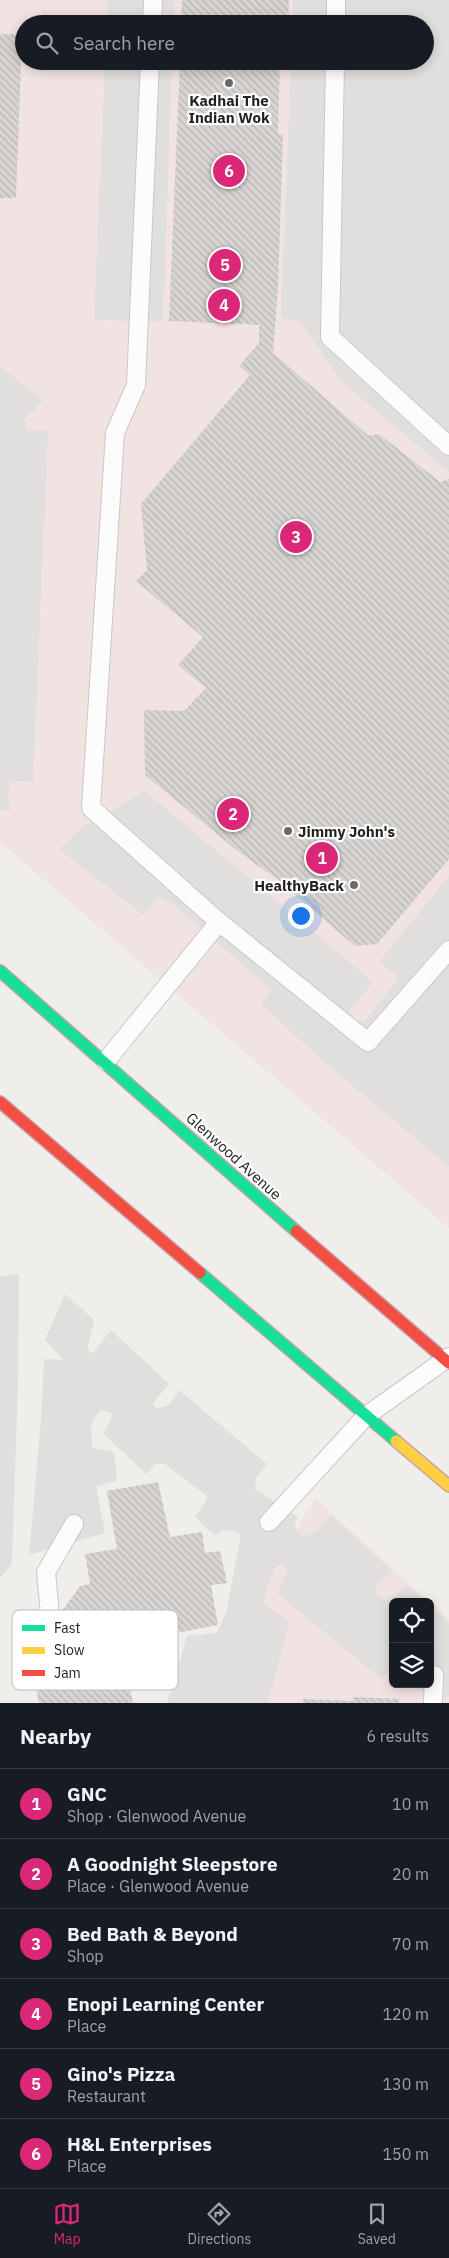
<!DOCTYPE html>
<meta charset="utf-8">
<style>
:root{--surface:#171b24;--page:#20242c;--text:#f1f3f6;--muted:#9ea1a6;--line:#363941;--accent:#db2777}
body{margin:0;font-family:"IBM Plex Sans",sans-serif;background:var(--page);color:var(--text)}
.controls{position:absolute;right:15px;bottom:15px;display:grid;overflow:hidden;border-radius:8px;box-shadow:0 2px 12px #0003}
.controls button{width:45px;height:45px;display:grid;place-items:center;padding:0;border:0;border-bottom:1px solid var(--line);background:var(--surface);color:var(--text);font:25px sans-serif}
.you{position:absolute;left:300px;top:915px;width:18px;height:18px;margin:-12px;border:4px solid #fff;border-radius:50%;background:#1a73e8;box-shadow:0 0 0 8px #1a73e833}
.badge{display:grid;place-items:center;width:32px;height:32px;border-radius:50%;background:var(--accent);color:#fff;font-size:16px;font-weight:700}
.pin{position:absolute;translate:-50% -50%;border:2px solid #fff;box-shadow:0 1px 5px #0006}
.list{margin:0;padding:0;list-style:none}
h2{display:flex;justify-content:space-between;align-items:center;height:65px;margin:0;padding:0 20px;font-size:21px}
h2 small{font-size:16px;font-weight:400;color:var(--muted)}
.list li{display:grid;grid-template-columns:32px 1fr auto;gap:15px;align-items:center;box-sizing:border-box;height:70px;padding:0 20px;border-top:1px solid var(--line)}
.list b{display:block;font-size:19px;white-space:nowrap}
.list p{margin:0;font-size:16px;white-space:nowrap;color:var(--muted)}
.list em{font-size:16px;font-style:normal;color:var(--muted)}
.icon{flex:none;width:28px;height:28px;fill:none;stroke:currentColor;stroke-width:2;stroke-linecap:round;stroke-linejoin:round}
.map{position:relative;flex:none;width:449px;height:1703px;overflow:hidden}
.search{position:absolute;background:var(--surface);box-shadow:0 2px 12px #0003;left:15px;right:15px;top:15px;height:55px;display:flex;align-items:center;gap:12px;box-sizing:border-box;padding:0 18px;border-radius:28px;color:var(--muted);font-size:19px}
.sheet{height:485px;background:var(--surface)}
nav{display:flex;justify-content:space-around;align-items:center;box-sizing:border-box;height:70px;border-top:1px solid var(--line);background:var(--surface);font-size:14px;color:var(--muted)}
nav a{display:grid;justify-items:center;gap:2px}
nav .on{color:var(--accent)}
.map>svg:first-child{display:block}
.commercial{fill:#f1e3e1;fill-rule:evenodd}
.parking{fill:#e0dfde}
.building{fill:url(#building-back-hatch)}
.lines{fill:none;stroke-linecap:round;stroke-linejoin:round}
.lane-casing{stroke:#c9c8c7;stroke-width:20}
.fast-casing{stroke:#c5a2ac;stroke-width:14}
.slow-casing{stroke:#c5a2ac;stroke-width:14}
.jam-casing{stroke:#c5a2ac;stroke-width:14}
.lane{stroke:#fdfcfc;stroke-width:18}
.fast{stroke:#16e098;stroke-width:11}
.slow{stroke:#ffcf43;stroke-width:11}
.jam{stroke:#f24e42;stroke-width:11}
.poi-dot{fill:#6a6968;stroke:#fff;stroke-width:2}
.labels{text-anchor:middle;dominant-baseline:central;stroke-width:4.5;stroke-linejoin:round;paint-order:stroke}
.poi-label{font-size:15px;font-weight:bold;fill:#222;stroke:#fff}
.street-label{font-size:15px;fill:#222;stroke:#fff}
.key{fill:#fff;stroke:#bdbdbd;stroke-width:1}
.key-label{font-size:14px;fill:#222}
</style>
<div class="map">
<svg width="449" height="1703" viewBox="0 0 449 1703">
<defs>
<pattern id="building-back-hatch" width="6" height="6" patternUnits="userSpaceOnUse" patternTransform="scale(1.25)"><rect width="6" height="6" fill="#d7d4d2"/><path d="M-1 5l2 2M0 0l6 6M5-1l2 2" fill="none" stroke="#b8b6b4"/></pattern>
</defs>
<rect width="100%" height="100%" fill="#f0eeeb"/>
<path class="commercial" d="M0 0H449V1228L0 842ZM24 24H425V61H24Z
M315 1498 430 1602H393V1684H430V1602L449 1619V1703H227L258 1597Z"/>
<path class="parking" d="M108 0H174V24H107Z
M293 0H449V472L340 380 300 322 281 318 291 61H425V24H292Z
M105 61H172L163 322 94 320Z
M0 366 43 401 25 419 27 430 48 431 33 782 10 781 8 793 11 811 0 810Z
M145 791 373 982 349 1011 355 1020 364 1022 396 981V975L379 962 449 876V1167L314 1053 261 1004 272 990 168 900 159 897 143 915 59 849 82 827Z
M19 1274 18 1383 12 1564 0 1578V1276Z
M65 1294 94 1320 88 1346 89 1352 93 1353 111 1330 169 1384 153 1403 157 1409 169 1405 179 1390 267 1464 256 1478 255 1491 262 1493 298 1517 294 1525 302 1537 318 1530 331 1515 392 1571 377 1584 375 1589 377 1595 386 1600 394 1598 406 1584 426 1602H393V1667L381 1679 277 1593 288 1570 284 1564 277 1565 268 1584 264 1603 289 1622 268 1703H167L187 1636 217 1633 226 1613 241 1535 233 1530 222 1531 215 1536 195 1517 206 1501 207 1496 165 1464H155L146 1474 103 1433 111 1420 112 1413 100 1410 91 1425 92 1448 114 1452 117 1481 96 1486 105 1533 29 1555 41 1420 44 1359 64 1360 45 1340Z
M430 1606 449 1623V1695L447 1697 412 1688V1684H430Z"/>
<path class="building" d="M182 0H289L288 24H181Z
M0 34 22 35 16 198H0Z
M180 61H280L278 134H283L278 288 273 353 369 436 379 434 440 482 449 479V859L377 944 355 946 277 879 239 852 145 775 144 710 184 711 206 688 178 665 203 637 136 581 147 570 141 504 250 375 239 366 259 343V325L169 321Z
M158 1482 170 1537 202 1532 205 1553 220 1551 227 1583 211 1585 218 1625 128 1642 121 1634 113 1636V1642L123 1649 133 1703H39L27 1637 57 1634 54 1622 80 1586 90 1584 85 1554 117 1549 107 1491Z
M354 1697 399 1699V1703H303V1699L353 1701Z"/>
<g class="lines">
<defs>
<path id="lane" d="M152 24 153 0
M336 24V0
M150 61 136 385 115 433 91 808 219 922
M335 61 330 337 449 446
M106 1061 219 922 368 1042 449 950
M269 1522 366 1416 449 1357
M52 1635 46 1572 74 1524
M433 1703 434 1675"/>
<path id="fast" d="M0 971 296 1231
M200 1273 396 1441"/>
<path id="slow" d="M396 1441 449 1486"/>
<path id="jam" d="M0 1102 200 1273
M296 1231 449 1363"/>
</defs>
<use href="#lane" class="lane-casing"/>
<use href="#fast" class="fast-casing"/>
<use href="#slow" class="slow-casing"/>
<use href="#jam" class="jam-casing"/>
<use href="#lane" class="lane"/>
<use href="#fast" class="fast"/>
<use href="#slow" class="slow"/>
<use href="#jam" class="jam"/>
</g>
<g class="poi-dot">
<circle cx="229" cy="83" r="5"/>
<circle cx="288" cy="831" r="5"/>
<circle cx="354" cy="885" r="5"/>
</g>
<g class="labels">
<g class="poi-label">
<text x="229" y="100">Kadhai The<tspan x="229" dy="17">Indian Wok</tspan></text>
<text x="298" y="831" text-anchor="start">Jimmy John's</text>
<text x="344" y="885" text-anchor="end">HealthyBack</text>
</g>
<g class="street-label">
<text transform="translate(234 1156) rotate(42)">Glenwood Avenue</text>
</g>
</g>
<rect x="12" y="1610" width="166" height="80" rx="8" class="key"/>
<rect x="22" y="1625" width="23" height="6" fill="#16e098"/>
<rect x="22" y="1647" width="23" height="7" fill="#ffcf43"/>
<rect x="22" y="1670" width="23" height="6" fill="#f24e42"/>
<g class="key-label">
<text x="54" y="1633">Fast</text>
<text x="54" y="1655">Slow</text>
<text x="54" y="1678">Jam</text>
</g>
</svg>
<div class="controls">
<button><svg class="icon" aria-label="locate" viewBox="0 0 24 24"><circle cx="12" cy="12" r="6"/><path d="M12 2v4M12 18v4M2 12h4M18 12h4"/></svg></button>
<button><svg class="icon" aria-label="layers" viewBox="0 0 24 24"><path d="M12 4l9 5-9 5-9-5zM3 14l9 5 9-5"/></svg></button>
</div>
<div class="you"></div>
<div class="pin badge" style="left:322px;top:858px">1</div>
<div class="pin badge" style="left:233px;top:814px">2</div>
<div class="pin badge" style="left:296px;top:537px">3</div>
<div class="pin badge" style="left:224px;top:305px">4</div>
<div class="pin badge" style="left:225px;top:265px">5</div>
<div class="pin badge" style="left:229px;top:171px">6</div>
<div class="search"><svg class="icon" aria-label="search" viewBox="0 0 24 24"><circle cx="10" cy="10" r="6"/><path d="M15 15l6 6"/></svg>Search here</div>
</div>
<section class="sheet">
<h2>Nearby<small>6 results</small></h2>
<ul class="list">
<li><span class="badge">1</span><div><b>GNC</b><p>Shop · Glenwood Avenue</p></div><em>10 m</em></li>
<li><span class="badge">2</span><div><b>A Goodnight Sleepstore</b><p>Place · Glenwood Avenue</p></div><em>20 m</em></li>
<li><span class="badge">3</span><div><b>Bed Bath &amp; Beyond</b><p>Shop</p></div><em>70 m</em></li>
<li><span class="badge">4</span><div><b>Enopi Learning Center</b><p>Place</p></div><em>120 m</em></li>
<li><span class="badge">5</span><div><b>Gino's Pizza</b><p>Restaurant</p></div><em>130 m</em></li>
<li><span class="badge">6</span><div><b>H&amp;L Enterprises</b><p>Place</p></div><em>150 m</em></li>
</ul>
</section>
<nav>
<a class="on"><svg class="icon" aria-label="map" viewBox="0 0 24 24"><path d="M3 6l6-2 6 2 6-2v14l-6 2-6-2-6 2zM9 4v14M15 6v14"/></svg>Map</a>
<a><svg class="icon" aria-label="directions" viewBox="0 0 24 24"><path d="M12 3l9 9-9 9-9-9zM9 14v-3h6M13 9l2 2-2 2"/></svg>Directions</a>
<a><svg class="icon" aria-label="saved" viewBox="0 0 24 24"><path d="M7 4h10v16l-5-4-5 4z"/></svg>Saved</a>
</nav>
